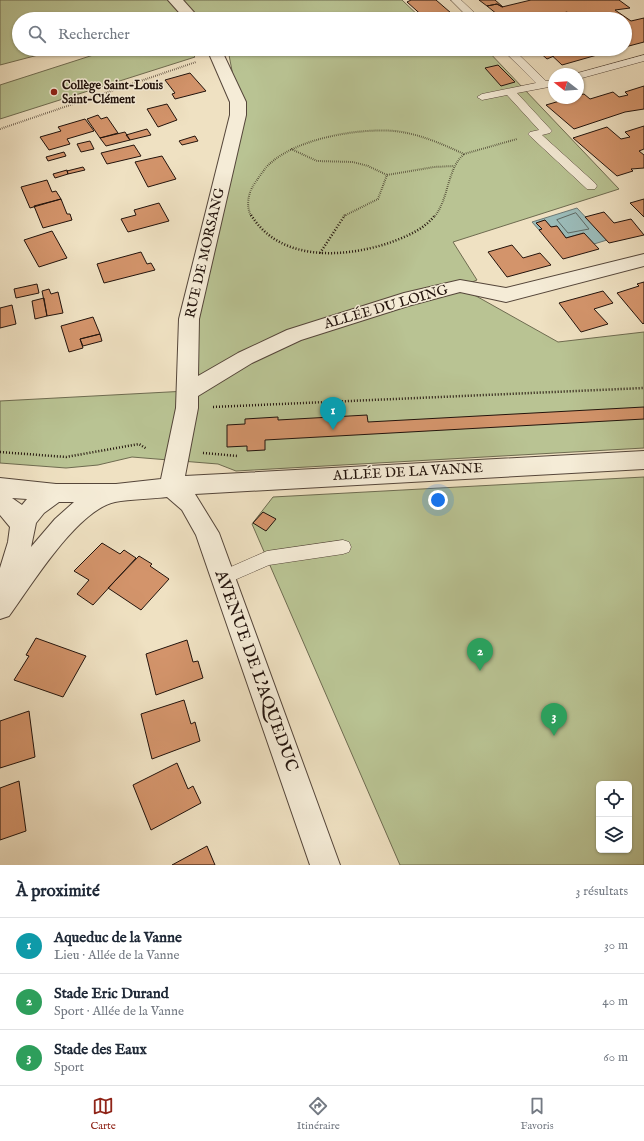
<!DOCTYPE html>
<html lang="fr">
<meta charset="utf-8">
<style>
:root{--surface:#fff;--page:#f6f6f7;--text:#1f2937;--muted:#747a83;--line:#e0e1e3;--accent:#8f2418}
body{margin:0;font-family:"IM FELL English",serif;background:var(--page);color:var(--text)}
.controls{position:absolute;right:12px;bottom:12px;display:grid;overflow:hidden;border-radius:6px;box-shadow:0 1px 3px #0004}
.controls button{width:36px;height:36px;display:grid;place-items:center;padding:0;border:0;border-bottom:1px solid var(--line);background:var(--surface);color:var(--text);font:20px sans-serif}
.compass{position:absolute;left:548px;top:68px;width:36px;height:36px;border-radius:50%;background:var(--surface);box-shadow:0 1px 3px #0004;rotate:287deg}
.you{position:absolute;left:438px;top:500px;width:14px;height:14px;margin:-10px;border:3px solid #fff;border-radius:50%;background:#1a73e8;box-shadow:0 0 0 6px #1a73e833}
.badge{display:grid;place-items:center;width:26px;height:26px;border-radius:50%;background:var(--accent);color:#fff;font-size:13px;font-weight:700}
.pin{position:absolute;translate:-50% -33px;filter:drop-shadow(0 1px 2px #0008)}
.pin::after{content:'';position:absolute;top:21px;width:14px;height:12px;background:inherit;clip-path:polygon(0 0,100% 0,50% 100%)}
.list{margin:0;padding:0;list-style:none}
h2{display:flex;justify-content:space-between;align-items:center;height:52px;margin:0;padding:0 16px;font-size:17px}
h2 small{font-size:13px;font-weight:400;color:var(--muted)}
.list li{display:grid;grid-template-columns:26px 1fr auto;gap:12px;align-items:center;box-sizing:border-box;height:56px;padding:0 16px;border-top:1px solid var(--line)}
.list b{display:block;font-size:15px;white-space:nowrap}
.list p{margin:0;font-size:13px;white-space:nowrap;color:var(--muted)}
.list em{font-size:13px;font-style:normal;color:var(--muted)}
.icon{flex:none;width:22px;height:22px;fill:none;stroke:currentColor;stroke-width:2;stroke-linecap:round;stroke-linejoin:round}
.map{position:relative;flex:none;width:644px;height:865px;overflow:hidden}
.search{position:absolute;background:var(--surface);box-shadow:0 1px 3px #0004;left:12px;right:12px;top:12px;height:44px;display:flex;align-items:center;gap:10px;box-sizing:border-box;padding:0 14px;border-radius:22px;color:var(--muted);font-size:15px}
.sheet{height:220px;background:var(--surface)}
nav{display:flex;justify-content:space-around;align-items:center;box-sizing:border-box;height:56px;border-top:1px solid var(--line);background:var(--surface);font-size:11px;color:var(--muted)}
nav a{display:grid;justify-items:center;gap:2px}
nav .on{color:var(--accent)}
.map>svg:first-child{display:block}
.green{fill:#b9c393;stroke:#6e6b50;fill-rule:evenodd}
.water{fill:#9bbcba;stroke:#6b7874}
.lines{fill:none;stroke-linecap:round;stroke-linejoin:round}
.shore{stroke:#5e6863;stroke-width:1}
.building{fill:#d3946b;stroke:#22130c}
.lane-casing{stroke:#55463a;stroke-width:1}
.street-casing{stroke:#55463a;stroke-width:2}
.path-far1{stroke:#22130c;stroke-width:2;stroke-dasharray:0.5 1.5;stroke-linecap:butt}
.path{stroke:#22130c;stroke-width:2.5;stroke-dasharray:1 2;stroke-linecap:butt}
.lane{fill:#f5ecd7;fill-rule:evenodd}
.street{fill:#f5ecd7;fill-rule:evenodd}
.poi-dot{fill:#8f2418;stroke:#f5ecd7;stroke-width:1.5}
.labels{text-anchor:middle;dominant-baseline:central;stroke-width:3;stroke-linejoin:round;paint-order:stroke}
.far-poi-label{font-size:12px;font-weight:bold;fill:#22130c;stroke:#f5ecd7;text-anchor:start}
.street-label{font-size:14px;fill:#22130c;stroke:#f5ecd7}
.near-street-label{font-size:17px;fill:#22130c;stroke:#f5ecd7}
</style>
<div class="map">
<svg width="644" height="865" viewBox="0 0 644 865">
<rect width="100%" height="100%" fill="#efe1c2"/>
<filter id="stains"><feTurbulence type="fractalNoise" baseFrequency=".005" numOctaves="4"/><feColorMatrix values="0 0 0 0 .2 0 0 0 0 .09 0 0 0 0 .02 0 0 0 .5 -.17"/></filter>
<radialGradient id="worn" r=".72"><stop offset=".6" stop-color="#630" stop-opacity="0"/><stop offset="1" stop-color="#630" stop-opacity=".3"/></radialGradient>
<path class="green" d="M0 0H402L422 19H200L196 15 177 19H19V49H61L0 65Z
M112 49H187L195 57 0 119V85Z
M224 49H486L619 189 453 242 477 280 460 287 558 342 644 332V448L236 471 218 464 132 457 98 465 66 468 0 463V401L187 391 189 319 238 102 229 55Z
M644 477V865H400L252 524 273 497ZM599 784H629V850H599Z"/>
<path class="water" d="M577 208 607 240 594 244 583 233 566 238 557 226 551 227 545 220 537 223 542 229 539 230 532 222Z"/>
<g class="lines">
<path class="shore" d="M576 213 589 229 568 233 557 220Z"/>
</g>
<path class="building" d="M411 0H436L451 13 426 19 407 2Z
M479 0H495L503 7 497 4 487 6Z
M531 0H619L630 8 615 10 631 21 644 18V42L625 47V19H576L567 12 539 19H503L487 6 497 4 502 7Z
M540 49H545L554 56 547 59 537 50Z
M545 49H618L562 65Z
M498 65 515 82 501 86 485 68Z
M190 73 206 91 175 99 172 94 175 93 165 80Z
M644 86V109L625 112 574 129 546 105 570 98H578V95L584 94 590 99 613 92 619 97 628 95 625 92Z
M167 104 177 120 158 127 147 109Z
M98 115 101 119 107 117 118 133 100 138 87 119Z
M85 119 94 131 67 139 70 144 49 150 40 137 61 131 58 127Z
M644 126V149L639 151 644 155V168L631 169 633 171 617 176 573 138 607 127 621 139 630 137 625 132Z
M147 129 151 135 130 140 126 135Z
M125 132 130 140 106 146 100 138Z
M195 136 198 141 182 145 179 141Z
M90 141 94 149 81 152 77 144Z
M134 145 141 156 107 164 101 153Z
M64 152 66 156 48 161 46 157Z
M162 156 176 179 148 187 135 162Z
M83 167 85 170 68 174 67 171Z
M67 170 68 174 55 178 53 174Z
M47 180 52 192 56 191 61 199 30 208 21 187Z
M61 199 67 214H70L72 220 43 228 34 206Z
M644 199V217L630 203Z
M159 203 169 221 128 232 121 219 136 215 134 210Z
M604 212 614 223 631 219 644 235 609 243 585 217Z
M545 220 551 227 557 226 566 238 584 233 599 249 563 259 539 230 542 229 536 223Z
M52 231 67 258 39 267 24 240Z
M512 245 523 258 540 253 551 265 507 277 488 252Z
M141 252 147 264 151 263 155 270 104 283 97 264Z
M644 282V323L643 324 617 293 639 286 637 284Z
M37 284 39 293 16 298 14 289Z
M49 289 51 294 58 292 63 313 47 316 42 291Z
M603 291 613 303 594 309 608 324 581 332 559 303Z
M44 298 47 316 35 319 32 301Z
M12 305 16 324 0 328V308Z
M93 317 100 334 80 339 83 348 69 352 61 326Z
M100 334 102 341 83 346 80 339Z
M644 407V419L265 440V450L247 451V446L227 447V425L245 424V419L278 417V420L367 415 368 422Z
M263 512 276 519 266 531 253 523Z
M102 543 120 554 124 550 136 558 93 605 77 594 89 580 74 571Z
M139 556 152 564 150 566 169 579 141 610 108 588Z
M36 638 86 656 63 697 14 680 29 656 26 655Z
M187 640 193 662 198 661 203 678 156 695 146 654Z
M184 700 191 724 195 722 200 741 152 759 141 714Z
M29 711 35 757 0 768V721Z
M177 763 188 789 193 786 201 803 151 830 133 785Z
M19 781 26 831 0 840V788Z
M207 846 215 865H172Z"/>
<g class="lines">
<defs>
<path id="lane" d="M451 0H461L481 19H470Z
M502 49H513L546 81 554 80V86L517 93 552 131 550 133 542 135 595 183 597 186 595 189H587L530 136 528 134 530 132 539 130 507 95 482 100 477 97 482 94 536 83Z
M644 55V61L582 78 578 79V74H574Z
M343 540 349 542 351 547 349 552 343 554 269 565 223 585 217 583 215 578 217 573 267 551Z"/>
<path id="street" d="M168 0H183L200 19H185Z
M207 49H221L246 102V115L199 319 198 376 238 353 287 330 404 293 460 280 506 288 644 254V266L506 302 460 292 408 306 301 340 252 363 198 396V408L185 476 644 451V469L195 494 219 533 340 865H310L196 535 182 510 167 497C150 499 131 499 115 502 77 510 31 586 9 616L0 619V568L8 542 10 527 0 515V478L56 484H116L161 479 176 408 179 319 230 115V102ZM12 498 27 499 22 505ZM59 502H74L55 519 31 547 36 523 44 513Z"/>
</defs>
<use href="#lane" class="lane-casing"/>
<use href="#street" class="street-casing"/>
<path class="path-far1" d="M0 129 196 62
M291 149 317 161 353 162 368 166 387 175
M464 154 517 139
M251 216C245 204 249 190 257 180 262 173 266 166 273 161 301 138 359 128 395 131 420 134 442 144 464 154
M344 216 378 199 387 175 434 167 454 166
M435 216C449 198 447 169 464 154"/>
<path class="path" d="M251 215C280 262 343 258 389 243 405 237 424 230 435 215
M320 253 345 215
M213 407 644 388
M0 452 66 457 139 444 147 449
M203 453 238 456"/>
<use href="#lane" class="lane"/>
<use href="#street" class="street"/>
</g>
<circle class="poi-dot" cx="54" cy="92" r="4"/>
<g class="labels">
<g class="far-poi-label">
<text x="62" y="85">Collège Saint-Louis<tspan x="62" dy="14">Saint-Clément</tspan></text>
</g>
<g class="street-label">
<text transform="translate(205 253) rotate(-77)">RUE DE MORSANG</text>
<text transform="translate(386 307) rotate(-16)">ALLÉE DU LOING</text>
<text transform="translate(408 472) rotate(-3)">ALLÉE DE LA VANNE</text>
</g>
<g class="near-street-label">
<text transform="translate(256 671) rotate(70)">AVENUE DE L'AQUEDUC</text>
</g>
</g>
<rect width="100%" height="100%" filter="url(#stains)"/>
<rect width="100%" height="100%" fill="url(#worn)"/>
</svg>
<div class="controls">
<button><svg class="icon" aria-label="locate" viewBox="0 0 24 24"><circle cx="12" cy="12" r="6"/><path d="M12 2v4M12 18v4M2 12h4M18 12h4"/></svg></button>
<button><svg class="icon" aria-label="layers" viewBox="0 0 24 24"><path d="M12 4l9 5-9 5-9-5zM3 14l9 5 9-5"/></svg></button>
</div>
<svg class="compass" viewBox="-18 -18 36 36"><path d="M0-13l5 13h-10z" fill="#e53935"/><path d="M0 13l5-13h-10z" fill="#747a83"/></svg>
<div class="you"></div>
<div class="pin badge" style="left:333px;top:430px;background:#0f9aa8">1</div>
<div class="pin badge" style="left:480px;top:671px;background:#2e9e5b">2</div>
<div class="pin badge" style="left:554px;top:736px;background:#2e9e5b">3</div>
<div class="search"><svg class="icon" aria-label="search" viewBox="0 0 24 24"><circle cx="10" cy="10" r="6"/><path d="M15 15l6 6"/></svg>Rechercher</div>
</div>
<section class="sheet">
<h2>À proximité<small>3 résultats</small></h2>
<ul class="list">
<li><span class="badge" style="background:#0f9aa8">1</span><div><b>Aqueduc de la Vanne</b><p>Lieu · Allée de la Vanne</p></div><em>30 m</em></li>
<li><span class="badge" style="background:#2e9e5b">2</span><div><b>Stade Eric Durand</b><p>Sport · Allée de la Vanne</p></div><em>40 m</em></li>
<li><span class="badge" style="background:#2e9e5b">3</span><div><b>Stade des Eaux</b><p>Sport</p></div><em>60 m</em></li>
</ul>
</section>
<nav>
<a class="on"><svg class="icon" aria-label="map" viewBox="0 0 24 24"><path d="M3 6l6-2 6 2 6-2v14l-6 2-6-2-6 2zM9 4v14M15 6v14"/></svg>Carte</a>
<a><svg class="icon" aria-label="directions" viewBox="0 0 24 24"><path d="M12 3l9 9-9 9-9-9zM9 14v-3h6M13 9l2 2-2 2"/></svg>Itinéraire</a>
<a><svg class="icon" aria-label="saved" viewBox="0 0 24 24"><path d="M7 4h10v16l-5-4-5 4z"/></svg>Favoris</a>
</nav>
